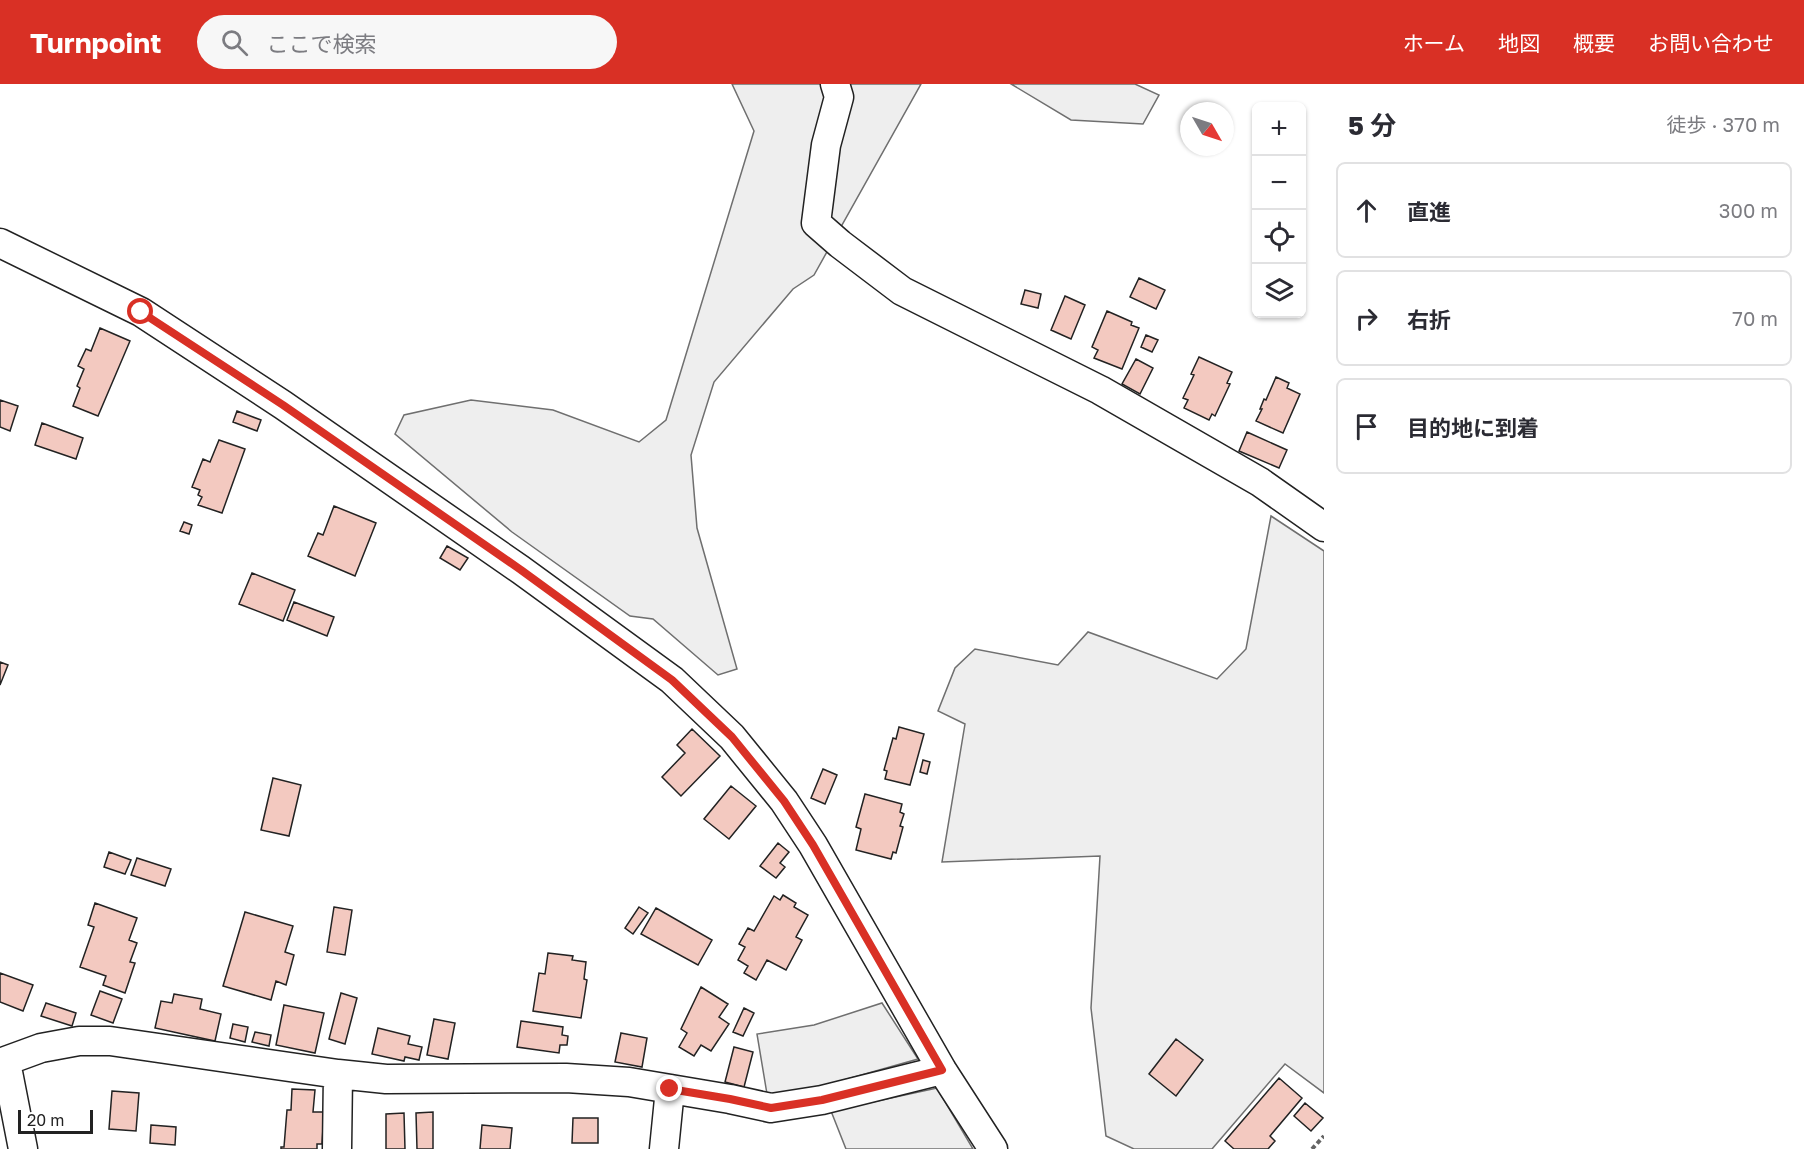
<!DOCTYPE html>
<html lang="ja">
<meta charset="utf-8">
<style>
:root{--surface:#fff;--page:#f7f7f7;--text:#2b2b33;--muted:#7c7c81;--line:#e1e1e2;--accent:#d93025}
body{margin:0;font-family:"Golos Text","Noto Sans JP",sans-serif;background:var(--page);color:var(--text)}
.controls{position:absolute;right:18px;top:18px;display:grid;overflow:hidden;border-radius:9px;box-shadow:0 2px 4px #0004}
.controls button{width:54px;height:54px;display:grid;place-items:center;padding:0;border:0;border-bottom:2px solid var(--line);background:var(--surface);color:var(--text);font:30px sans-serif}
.compass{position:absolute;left:1180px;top:18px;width:54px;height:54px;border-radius:50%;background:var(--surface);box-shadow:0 2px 4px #0004;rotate:129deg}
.scale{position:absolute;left:18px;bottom:15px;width:75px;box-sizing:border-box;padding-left:6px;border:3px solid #222;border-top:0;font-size:16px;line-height:21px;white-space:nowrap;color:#222;-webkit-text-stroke:4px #fff;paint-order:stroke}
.stop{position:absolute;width:18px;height:18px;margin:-14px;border:4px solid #d93025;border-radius:50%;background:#fff}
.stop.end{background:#d93025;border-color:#fff;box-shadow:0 2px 6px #0008}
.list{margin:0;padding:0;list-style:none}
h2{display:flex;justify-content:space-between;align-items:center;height:78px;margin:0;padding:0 24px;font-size:26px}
h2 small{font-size:20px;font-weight:400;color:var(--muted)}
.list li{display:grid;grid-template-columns:39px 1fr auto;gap:18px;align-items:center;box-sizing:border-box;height:96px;margin:0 12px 12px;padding:0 12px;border:2px solid var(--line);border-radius:9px}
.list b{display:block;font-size:22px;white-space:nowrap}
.list em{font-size:20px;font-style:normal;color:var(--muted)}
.icon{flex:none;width:33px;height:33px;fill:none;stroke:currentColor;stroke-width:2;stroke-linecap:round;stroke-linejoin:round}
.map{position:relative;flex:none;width:1324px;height:1065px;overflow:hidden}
header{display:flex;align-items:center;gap:36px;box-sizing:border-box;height:84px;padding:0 30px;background:var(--accent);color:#fff}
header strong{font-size:28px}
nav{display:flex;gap:33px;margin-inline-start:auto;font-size:21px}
.search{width:420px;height:54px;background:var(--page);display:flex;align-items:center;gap:15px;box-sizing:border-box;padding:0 21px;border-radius:33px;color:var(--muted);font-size:22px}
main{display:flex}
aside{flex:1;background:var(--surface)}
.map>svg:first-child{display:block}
.green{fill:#eee;stroke:#6f6f6f;stroke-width:1.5}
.building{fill:#f3c9c0;stroke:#222;stroke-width:1.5}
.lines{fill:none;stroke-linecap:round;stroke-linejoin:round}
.minor-casing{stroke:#222;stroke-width:31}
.path{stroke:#646464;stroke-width:4;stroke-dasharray:4.5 3;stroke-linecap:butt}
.minor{stroke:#fff;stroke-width:28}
.route{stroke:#d93025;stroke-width:8}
</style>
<header>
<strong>Turnpoint</strong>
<div class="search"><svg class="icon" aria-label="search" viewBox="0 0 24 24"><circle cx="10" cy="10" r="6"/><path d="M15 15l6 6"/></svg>ここで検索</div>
<nav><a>ホーム</a><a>地図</a><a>概要</a><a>お問い合わせ</a></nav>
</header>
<main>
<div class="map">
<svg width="1324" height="1065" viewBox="0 0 1324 1065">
<rect width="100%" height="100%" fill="#fff"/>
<path class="green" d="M732 0H921L814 191 793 205 714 298 691 371 697 444 737 585 718 591 653 535 630 532 512 448 395 350 404 331 471 316 553 326 639 358 666 336 754 47Z
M1011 0H1135L1159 11 1143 40 1071 36Z
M1271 432 1324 467V1009L1285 980 1212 1065H1134L1106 1052 1091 924 1100 772 942 778 965 640 938 627 955 584 975 565 1058 581 1088 548 1217 595 1246 565Z
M882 919 918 975 805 1007 767 1010 757 950 814 941Z
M937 1004 973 1065H846L831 1027Z"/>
<path class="building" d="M1139 194 1165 206 1156 225 1130 213Z
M1025 206 1041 210 1038 224 1021 220Z
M1065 212 1085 221 1071 255 1051 246Z
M1107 227 1132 238 1131 241 1139 244 1122 285 1094 274 1098 266 1092 263Z
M100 244 130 257 98 332 73 322 80 304 77 302 84 285 78 282 86 265 91 267Z
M1146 251 1158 256 1152 268 1141 263Z
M1199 273 1232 288 1227 299 1230 300 1215 332 1212 330 1209 336 1184 324 1188 316 1183 314 1194 291 1191 290Z
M1136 275 1153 284 1140 310 1122 300Z
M1276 293 1289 299 1287 304 1300 310 1283 349 1256 337 1262 325H1260L1264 315 1266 316Z
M0 316 18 322 10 347 0 343Z
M237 327 261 336 257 347 233 338Z
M42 339 83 354 76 375 35 361Z
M1247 348 1287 366 1279 384 1239 367Z
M219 356 245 365 222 429 198 421 202 413 198 411 200 406 192 403 203 375 210 378Z
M334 422 376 439 355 492 308 472 318 449 323 451Z
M184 438 192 441 189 450 180 447Z
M447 462 468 474 460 486 440 474Z
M252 489 295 506 283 537 239 520Z
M294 518 334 533 327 552 287 536Z
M0 578 8 581 0 601Z
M899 643 924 650 910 701 885 695 887 687 884 686 893 654 896 655Z
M692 645 720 672 681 712 662 693 685 669 677 661Z
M923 676 930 678 927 690 920 688Z
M823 685 837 691 825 720 811 714Z
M273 694 301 701 289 752 261 746Z
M731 702 756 722 729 755 704 735Z
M865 710 902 720 900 728 904 730 900 742 903 743 896 769 893 768 891 775 856 766 861 745 856 743Z
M778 759 789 768 780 779 785 783 776 794 760 782Z
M109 768 131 776 125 790 104 783Z
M137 774 171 785 165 802 131 791Z
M783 811 796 819 794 823 808 831 796 853 802 856 786 886 767 876 756 896 744 889 748 882 738 876 745 863 739 860 748 844 754 847 774 812 780 816Z
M95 819 137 834 129 856 137 859 130 878 135 879 125 909 103 901 106 892 80 883 94 843 88 841Z
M334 823 352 826 345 871 327 868Z
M639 823 648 829 633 850 625 844Z
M656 824 712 856 698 881 641 850Z
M245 828 293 842 285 868 294 871 286 901 276 897 271 916 223 902Z
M548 869 573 872 572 876 586 878 584 895 587 896 581 934 533 927 539 889 545 890Z
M0 889 33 901 23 927 0 918Z
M701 903 728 920 719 933 729 940 711 967 701 961 694 972 679 963 687 949 681 945Z
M100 907 122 915 113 939 91 931Z
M341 909 357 914 345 960 329 955Z
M174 910 202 915 200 925 221 930 215 957 155 944 161 917 172 919Z
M46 919 76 929 72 942 41 932Z
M284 921 324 929 315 969 276 961Z
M744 924 754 929 743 952 733 948Z
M434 935 455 939 448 975 427 971Z
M521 937 563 943 562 951 568 952 567 961H560L559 969 517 963Z
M233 940 248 943 245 958 230 954Z
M378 944 410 952 408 960 422 963 419 976 405 973 404 977 372 970Z
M255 948 271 951 269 962 252 958Z
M621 949 647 954 642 983 615 978Z
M1176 955 1203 976 1176 1012 1149 990Z
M734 963 753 968 744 1003 725 998Z
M1279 994 1302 1014 1270 1052 1275 1057 1268 1065H1234L1225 1057Z
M292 1005 315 1006 313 1028H324L322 1060H317V1065H281V1063H284L287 1026H291Z
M112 1007 139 1009 136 1047 109 1045Z
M1305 1019 1323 1034 1311 1047 1294 1032Z
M433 1028V1065H417L416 1029Z
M404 1029 405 1065H386V1030Z
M573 1034H598V1059H572Z
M151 1041 176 1043 175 1061 150 1059Z
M482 1041 512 1044 510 1065H480Z"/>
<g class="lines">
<defs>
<path id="minor" d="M835 0 839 13 826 61 816 139 840 160 902 207 1100 306 1260 398 1324 443
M0 159 141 228 283 321 521 486 672 596 732 653 784 717 813 761 942 986 993 1065
M6 978 23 1065
M0 979 41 964 79 957H110L338 990 386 995 566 994 629 998 730 1015 771 1024 822 1016 942 986
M337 1065 338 990
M664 1065 670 1005"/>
</defs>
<use href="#minor" class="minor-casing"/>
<path class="path" d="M1312 1065 1324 1052"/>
<use href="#minor" class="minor"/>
</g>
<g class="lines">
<path class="route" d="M141 228 283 321 521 486 672 596 732 653 784 717 813 761 942 986 822 1016 771 1024 730 1015 670 1005"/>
</g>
</svg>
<div class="controls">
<button>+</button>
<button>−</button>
<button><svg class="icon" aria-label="locate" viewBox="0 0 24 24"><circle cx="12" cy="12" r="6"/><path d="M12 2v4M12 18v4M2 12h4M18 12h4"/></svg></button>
<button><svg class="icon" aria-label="layers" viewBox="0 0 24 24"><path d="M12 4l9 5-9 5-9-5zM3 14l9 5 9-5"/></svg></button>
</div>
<svg class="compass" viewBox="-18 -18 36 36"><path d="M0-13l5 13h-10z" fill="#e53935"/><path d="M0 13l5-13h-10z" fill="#7c7c81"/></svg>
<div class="scale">20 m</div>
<div class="stop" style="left:141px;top:228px"></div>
<div class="stop end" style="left:670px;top:1005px"></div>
</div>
<aside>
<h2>5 分<small>徒歩 · 370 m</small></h2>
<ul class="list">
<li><svg class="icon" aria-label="ahead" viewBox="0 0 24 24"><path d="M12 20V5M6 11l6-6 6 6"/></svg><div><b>直進</b></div><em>300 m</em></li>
<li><svg class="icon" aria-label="right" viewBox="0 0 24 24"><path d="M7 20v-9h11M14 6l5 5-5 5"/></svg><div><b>右折</b></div><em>70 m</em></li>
<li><svg class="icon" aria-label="arrive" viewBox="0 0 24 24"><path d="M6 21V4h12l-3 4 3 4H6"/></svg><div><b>目的地に到着</b></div></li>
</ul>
</aside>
</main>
